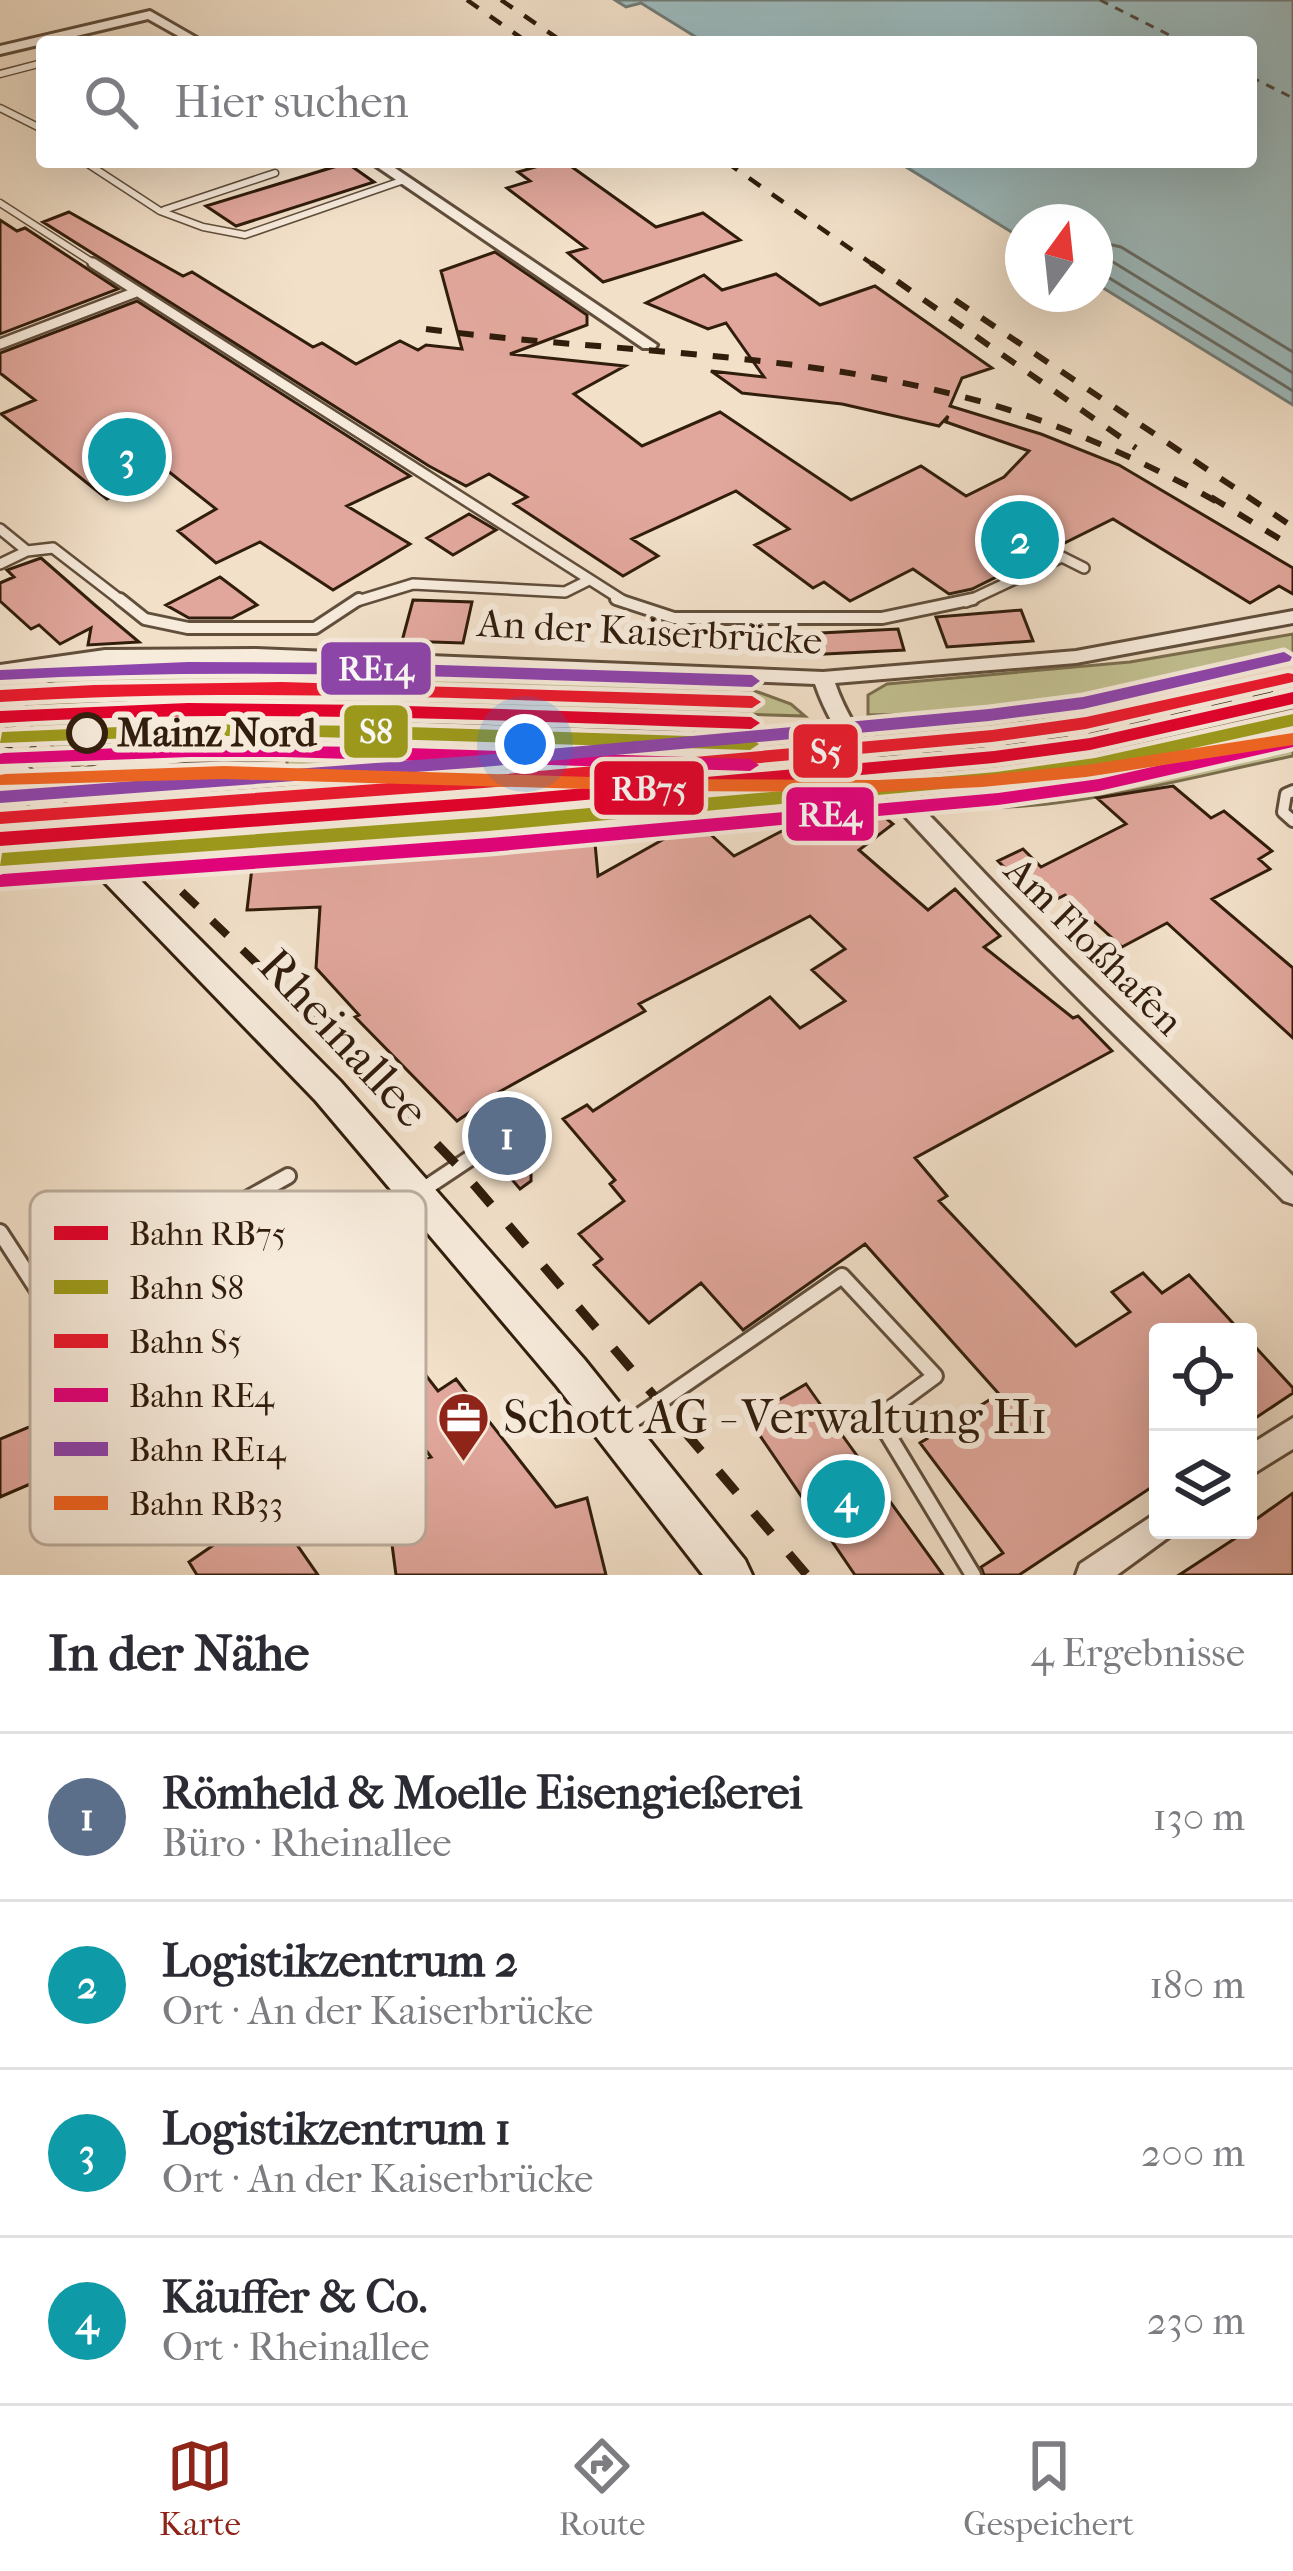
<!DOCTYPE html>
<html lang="de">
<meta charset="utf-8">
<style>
:root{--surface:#fff;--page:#f2f2f3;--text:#2b2b33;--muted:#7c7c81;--line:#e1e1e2;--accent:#8f2418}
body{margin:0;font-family:"IM FELL French Canon",serif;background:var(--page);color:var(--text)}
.controls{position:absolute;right:36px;bottom:36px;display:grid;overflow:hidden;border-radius:12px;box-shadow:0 12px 48px #0002}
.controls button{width:108px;height:108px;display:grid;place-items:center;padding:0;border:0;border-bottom:3px solid var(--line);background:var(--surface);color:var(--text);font:60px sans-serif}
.compass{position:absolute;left:1005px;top:204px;width:108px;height:108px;border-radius:50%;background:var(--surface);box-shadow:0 12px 48px #0002;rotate:15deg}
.you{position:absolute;left:525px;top:744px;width:42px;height:42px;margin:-30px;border:9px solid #fff;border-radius:50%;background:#1a73e8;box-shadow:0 0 0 18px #1a73e833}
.badge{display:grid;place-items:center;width:78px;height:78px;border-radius:50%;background:var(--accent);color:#fff;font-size:39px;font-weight:700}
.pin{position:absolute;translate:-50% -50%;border:6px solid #fff;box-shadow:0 3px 12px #0006}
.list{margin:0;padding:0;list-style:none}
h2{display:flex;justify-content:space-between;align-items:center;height:156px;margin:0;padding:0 48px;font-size:51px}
h2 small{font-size:39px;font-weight:400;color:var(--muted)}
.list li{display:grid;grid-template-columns:78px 1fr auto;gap:36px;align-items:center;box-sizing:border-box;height:168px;padding:0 48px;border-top:3px solid var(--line)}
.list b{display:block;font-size:45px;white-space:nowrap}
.list p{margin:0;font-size:39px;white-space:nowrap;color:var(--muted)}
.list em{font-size:39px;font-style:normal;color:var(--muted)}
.icon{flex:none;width:66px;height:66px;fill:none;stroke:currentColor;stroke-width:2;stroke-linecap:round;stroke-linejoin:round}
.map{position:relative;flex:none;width:1293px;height:1575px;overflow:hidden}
.search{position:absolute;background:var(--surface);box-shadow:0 12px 48px #0002;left:36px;right:36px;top:36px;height:132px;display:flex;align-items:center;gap:30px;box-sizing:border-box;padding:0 42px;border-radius:12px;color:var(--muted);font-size:45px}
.sheet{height:828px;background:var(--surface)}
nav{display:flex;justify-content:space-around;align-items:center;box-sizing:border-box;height:168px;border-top:3px solid var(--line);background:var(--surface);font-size:33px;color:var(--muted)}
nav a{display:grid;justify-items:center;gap:6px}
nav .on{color:var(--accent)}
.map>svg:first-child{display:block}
.green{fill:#c2c091;stroke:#7a6e4e;stroke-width:3}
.water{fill:#9dbbbe;stroke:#727c77;stroke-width:3}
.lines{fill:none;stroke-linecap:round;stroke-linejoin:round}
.shore{stroke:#676c65;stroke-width:3}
.ferry{stroke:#514c41;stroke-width:3;stroke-dasharray:9 8;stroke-linecap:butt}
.building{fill:#e1a79c;stroke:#311d0c;stroke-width:3}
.lane-far3-casing{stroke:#614e3b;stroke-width:9}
.lane-far2-casing{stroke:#614e3b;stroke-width:14}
.lane-far1-casing{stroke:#614e3b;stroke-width:16}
.lane-casing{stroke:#614e3b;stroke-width:20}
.street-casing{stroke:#614e3b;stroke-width:6}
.secondary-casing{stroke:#311d0c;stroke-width:6}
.lane-far3{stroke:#f7ebdc;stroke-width:6}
.lane-far2{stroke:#f7ebdc;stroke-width:9}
.lane-far1{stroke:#f7ebdc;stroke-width:10}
.lane{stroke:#f7ebdc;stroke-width:14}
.street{fill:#f7ebdc;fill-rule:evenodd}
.secondary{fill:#f7ebdc;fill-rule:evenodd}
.rail-far3{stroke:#311d0c;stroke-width:4.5;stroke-dasharray:14 14;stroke-linecap:butt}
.rail-far2{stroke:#311d0c;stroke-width:6;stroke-dasharray:16 16;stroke-linecap:butt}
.rail-far1{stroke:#311d0c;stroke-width:8;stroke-dasharray:21 21;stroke-linecap:butt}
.rail{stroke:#311d0c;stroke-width:9;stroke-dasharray:27 27;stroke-linecap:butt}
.rail-1-casing{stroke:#f7ebdc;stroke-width:9}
.rail-2-casing{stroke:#f7ebdc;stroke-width:9}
.rail-3-casing{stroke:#f7ebdc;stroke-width:9}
.rail-4-casing{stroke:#f7ebdc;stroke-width:9}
.rail-5-casing{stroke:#f7ebdc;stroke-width:9}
.rail-6-casing{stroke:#f7ebdc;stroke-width:9}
.rail-1{fill:#e4002b;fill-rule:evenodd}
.rail-2{fill:#9d9b1b;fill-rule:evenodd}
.rail-3{fill:#ec192e;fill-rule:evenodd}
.rail-4{fill:#e5007d;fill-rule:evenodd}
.rail-5{fill:#8e44ad;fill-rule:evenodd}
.rail-6{fill:#f26522;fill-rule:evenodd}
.stop-dot{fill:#f7ebdc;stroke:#311d0c;stroke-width:6}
.labels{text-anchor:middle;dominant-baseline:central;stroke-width:12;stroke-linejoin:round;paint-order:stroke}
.street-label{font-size:39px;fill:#311d0c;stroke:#f7ebdc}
.stop-label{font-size:39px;font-weight:bold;fill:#311d0c;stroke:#f7ebdc;text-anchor:start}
.near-street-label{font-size:48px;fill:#311d0c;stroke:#f7ebdc}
.near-poi-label{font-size:48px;fill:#311d0c;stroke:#f7ebdc;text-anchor:start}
.key{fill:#f7ebdc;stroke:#bcad9e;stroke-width:3}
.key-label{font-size:33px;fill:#311d0c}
.line-badge{stroke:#f7ebdc;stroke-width:4.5}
.badge-label{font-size:33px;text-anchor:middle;font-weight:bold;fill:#fff}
</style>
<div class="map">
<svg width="1293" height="1575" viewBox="0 0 1293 1575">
<rect width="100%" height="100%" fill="#f2e0c9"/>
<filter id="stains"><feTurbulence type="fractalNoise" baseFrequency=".00167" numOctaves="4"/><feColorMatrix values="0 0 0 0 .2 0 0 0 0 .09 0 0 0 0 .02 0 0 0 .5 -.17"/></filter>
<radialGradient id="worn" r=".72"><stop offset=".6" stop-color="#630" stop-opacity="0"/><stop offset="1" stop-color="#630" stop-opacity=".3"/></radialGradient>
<path class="green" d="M1293 634V662C1152 693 1012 713 868 715V695L887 684 1130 662Z
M174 665 441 670 708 685 758 692 791 704 805 716 196 697 26 707C41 664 136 667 174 665Z
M1293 709V756C1180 779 1046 819 931 805L905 776 1102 751Z
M1125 714 1128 722 887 749 871 730Z
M84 716 152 721 265 717 346 724 348 719 506 725V731H520L521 726 679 732V738H693L694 732 813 733 824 754 110 796 101 791 123 778 287 769V747L107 757 74 767 25 720Z
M850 779 796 813 158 857 138 836Z"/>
<path class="water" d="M615 0H1293V405L1095 283V222H1023V239L898 162H1251V42H704L641 3 626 7Z"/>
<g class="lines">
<path class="shore" d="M1095 241 1121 247 1293 352
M1095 259 1113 262 1293 373
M1095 274 1106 276 1293 391"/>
<path class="ferry" d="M1100 0 1183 42
M1251 77 1293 98"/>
</g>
<path class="building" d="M552 162H565L656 227 703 213 740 240 603 282 568 253 586 248 507 188 530 181 518 172Z
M347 163 374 182 236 226 206 206Z
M69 212 183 276 192 272 313 347 322 343 356 364 400 341 418 350 426 345 462 349 441 271 495 252 587 315V325L510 354 625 366 574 394 642 446 720 412 851 500 921 466 966 496 1004 477 1029 451 946 422 948 416 939 426 842 404 742 393 711 371 764 377 726 323 708 329 646 303 704 275 722 290 776 274 820 305 875 286 992 368 962 378 950 406 1041 434 1119 465 1293 568V594L1279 586 1250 603 1113 519 972 589 949 594 913 569 850 601 824 582 813 588 755 545 789 529 736 491 632 539 658 556 623 576 514 504 527 497 489 474 466 486 429 466 43 222Z
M0 220 17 231 25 228 118 289 0 334Z
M137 301 410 476 347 506 410 544 333 590 260 542 216 563 178 531 216 509 168 471 107 499 1 414 35 400 0 373V353Z
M469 514 496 530 453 555 427 538Z
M41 558 96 606 139 642 88 645 91 628 60 644 39 625 31 629 0 601V583L14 577 7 570Z
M220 577 257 605 232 618H189L166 605Z
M413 600 472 602 463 643 402 641Z
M1021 610 1033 641 947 647 936 617Z
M898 629 904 650 786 656 782 635Z
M1173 786 1211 818 1224 811 1272 851 1259 859 1270 869 1212 899 1293 968V1038L1167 923 1122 947 1065 895 1043 906 998 861 1023 849 1041 867 1126 824 1097 798Z
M855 793 893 824 859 850 928 910 955 889 1000 936 984 947 1073 1018 1078 1016 1112 1051 915 1158 947 1196 939 1201 1076 1346 1130 1312 1112 1292 1143 1273 1162 1293 1189 1275 1241 1332H1158V1483L1019 1575H984L981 1567 1003 1553 920 1443 999 1394 865 1244 743 1330 701 1283 649 1323 594 1265 602 1259 579 1234 624 1201 610 1184 615 1180 563 1119 587 1105 593 1111 770 997 800 1028 845 1001 812 970 845 949 810 916 639 1004 645 1011 499 1092 457 1121 355 1017 359 1015 316 968 320 907 247 910 254 851 594 832 598 876 696 821 734 856Z
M502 1150 522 1154 531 1165V1181L520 1189 493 1157Z
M1248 1339 1293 1388V1393L1248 1423Z
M414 1360 438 1391 456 1379 556 1507 587 1498 606 1575H396L382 1468 431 1457 378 1386Z
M806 1384 832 1421 943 1575H855L748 1418Z
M41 1422 56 1473 0 1497V1439Z
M1293 1493V1575H1179L1248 1530V1525Z
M270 1506 318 1575H197L189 1562Z"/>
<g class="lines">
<defs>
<path id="lane-far3" d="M163 42 169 41
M0 74 42 63
M0 108 42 129
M85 162 160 211 203 227 245 235 404 180
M0 203 98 266
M164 210 275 173"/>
<path id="lane-far2" d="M93 263 625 602
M0 344 136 292
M0 529 27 551 53 548 123 602
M0 564 27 551
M354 602 413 584 565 592 587 581
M966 602 1062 557 1084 568"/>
<path id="lane-far1" d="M120 599 145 619 188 628H315L359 599
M616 599 674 618H882L973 599
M1293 791 1286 794 1283 812 1293 821
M38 792 109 766 184 757 405 748 574 758"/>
<path id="lane" d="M421 1191 499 1139
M0 1232 50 1309 288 1176
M623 1427 842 1276 935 1376 878 1418 973 1575"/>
<path id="street" d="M150 11 204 42H189L148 19 0 54V46Z
M370 162H386L657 345 655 348H643Z
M1293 611V623L1076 663 835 683C857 747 910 794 955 842 1063 958 1179 1066 1293 1176V1204L1284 1201C1168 1086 1049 974 940 854 893 802 838 752 815 684L256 661 105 662 0 677V665L105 650 256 649 823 672 1076 651Z
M1293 1418V1449L1248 1477V1446Z
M1158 1512V1530H1172L1169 1537 1117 1575H1076L1080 1564Z"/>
<path id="secondary" d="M0 746 10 749 340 1081 584 1359 745 1560 752 1575H703L556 1385 316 1101 0 774Z"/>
</defs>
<use href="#lane-far3" class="lane-far3-casing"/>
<use href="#lane-far2" class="lane-far2-casing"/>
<use href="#lane-far1" class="lane-far1-casing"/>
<use href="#lane" class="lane-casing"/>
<use href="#street" class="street-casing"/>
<use href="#secondary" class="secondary-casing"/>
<use href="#lane-far3" class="lane-far3"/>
<use href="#lane-far2" class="lane-far2"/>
<use href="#lane-far1" class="lane-far1"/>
<use href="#lane" class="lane"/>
<use href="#street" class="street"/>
<use href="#secondary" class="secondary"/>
<path class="rail-far3" d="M467 0 527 42
M501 0 563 42
M726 162 875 266"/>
<path class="rail-far2" d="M871 263 1136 448
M955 300 1293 527
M426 329C603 352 786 351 960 396 1052 419 1138 458 1221 504
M1211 497 1293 547"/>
<path class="rail-far1" d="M0 717 327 1031
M0 813 1009 746 1088 735 1293 684"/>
<path class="rail" d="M324 1028 458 1166 807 1575"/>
<defs>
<path id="rail-1" d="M1293 692V704L1090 750 994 763 486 809 0 846V832L486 797 994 751 1090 738Z
M188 703 376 705 751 717 760 723 751 729C500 721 251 708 0 723V711Z"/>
<path id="rail-2" d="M1293 714V726L1095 770 996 784 488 831 0 866 2 853 488 817 996 772 1095 758Z
M189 724 376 726 750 738 759 744 750 750 283 736H189L0 743 2 732Z"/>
<path id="rail-3" d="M1288 673 1293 674V682L1086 729 992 742 484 788 0 824V812L484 776 992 730 1086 717Z
M282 682 752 696 761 702 752 708C501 700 251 687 0 702V690L94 685Z"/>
<path id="rail-4" d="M1293 735V747L1099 791 998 805 490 852 0 887V875L3 874 490 838 998 793 1099 779Z
M190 745 376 747 750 759 759 765 750 771 283 757H190L0 764V754L3 753Z"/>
<path id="rail-5" d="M1284 652 1292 657 1290 661 1083 709 989 721 483 767 0 803V791L483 755 989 709 1083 697Z
M188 662 376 663 752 675 760 681 752 687C501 679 251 666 0 680V670Z"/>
<path id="rail-6" d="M1293 733V745L1086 777 982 787 878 792 659 791 224 779 0 785V775L5 774 224 766 659 779 878 780 982 775 1086 765Z"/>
</defs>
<use href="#rail-1" class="rail-1-casing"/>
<use href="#rail-2" class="rail-2-casing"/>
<use href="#rail-3" class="rail-3-casing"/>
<use href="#rail-4" class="rail-4-casing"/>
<use href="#rail-5" class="rail-5-casing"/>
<use href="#rail-6" class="rail-6-casing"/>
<use href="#rail-1" class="rail-1"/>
<use href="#rail-2" class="rail-2"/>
<use href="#rail-3" class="rail-3"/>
<use href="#rail-4" class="rail-4"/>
<use href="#rail-5" class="rail-5"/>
<use href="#rail-6" class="rail-6"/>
</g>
<defs>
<symbol id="office-pin" viewBox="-11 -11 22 30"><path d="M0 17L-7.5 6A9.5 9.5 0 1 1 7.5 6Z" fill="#8f2418" stroke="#f7ebdc"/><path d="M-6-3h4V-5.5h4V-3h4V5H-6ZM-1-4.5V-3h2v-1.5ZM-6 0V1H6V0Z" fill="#fff"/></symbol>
</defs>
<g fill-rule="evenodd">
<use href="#office-pin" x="434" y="1388" width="59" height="81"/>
</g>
<circle class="stop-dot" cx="87" cy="733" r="18"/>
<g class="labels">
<g class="street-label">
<text transform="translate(650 632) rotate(3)">An der Kaiserbrücke</text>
<text transform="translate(1094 946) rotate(45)">Am Floßhafen</text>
</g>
<g class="stop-label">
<text x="117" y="733">Mainz Nord</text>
</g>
<g class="near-street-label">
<text transform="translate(344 1038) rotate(47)">Rheinallee</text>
</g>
<g class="near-poi-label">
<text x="503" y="1417">Schott AG - Verwaltung H1</text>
</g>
</g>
<rect x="30" y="1191" width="396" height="354" rx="18" class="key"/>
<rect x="54" y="1226" width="54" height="14" fill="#e4002b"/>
<rect x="54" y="1280" width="54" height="14" fill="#9d9b1b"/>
<rect x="54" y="1334" width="54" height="14" fill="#ec192e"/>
<rect x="54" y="1388" width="54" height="14" fill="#e5007d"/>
<rect x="54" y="1442" width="54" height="14" fill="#8e44ad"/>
<rect x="54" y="1496" width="54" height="14" fill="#f26522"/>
<g class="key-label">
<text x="129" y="1245">Bahn RB75</text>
<text x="129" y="1299">Bahn S8</text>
<text x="129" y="1353">Bahn S5</text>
<text x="129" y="1407">Bahn RE4</text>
<text x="129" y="1461">Bahn RE14</text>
<text x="129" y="1515">Bahn RB33</text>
</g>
<g class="line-badge">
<rect x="319" y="640" width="114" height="57" rx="12" fill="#8e44ad"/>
<rect x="342" y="703" width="68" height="57" rx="12" fill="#9d9b1b"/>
<rect x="791" y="722" width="69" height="58" rx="12" fill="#ec192e"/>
<rect x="592" y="759" width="114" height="58" rx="12" fill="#e4002b"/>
<rect x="784" y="785" width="92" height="58" rx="12" fill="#e5007d"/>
</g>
<g class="badge-label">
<text x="376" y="680">RE14</text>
<text x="376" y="743">S8</text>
<text x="826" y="763">S5</text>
<text x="649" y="800">RB75</text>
<text x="830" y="826">RE4</text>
</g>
<rect width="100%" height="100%" filter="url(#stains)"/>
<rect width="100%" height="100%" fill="url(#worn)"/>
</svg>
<div class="controls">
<button><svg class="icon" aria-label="locate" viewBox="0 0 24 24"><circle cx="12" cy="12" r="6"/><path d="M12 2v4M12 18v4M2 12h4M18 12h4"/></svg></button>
<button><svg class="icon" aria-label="layers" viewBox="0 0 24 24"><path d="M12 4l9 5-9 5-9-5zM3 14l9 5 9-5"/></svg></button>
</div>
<svg class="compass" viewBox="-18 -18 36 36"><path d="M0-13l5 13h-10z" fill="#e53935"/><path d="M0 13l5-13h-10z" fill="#7c7c81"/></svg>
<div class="you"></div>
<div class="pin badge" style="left:507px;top:1136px;background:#5c6f8a">1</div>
<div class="pin badge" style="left:1020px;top:540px;background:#0f9aa8">2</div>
<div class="pin badge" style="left:127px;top:457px;background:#0f9aa8">3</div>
<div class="pin badge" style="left:846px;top:1499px;background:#0f9aa8">4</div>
<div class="search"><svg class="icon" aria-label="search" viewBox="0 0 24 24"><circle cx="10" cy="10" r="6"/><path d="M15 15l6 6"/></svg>Hier suchen</div>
</div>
<section class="sheet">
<h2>In der Nähe<small>4 Ergebnisse</small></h2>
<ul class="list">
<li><span class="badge" style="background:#5c6f8a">1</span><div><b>Römheld &amp; Moelle Eisengießerei</b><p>Büro · Rheinallee</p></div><em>130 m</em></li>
<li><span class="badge" style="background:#0f9aa8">2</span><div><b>Logistikzentrum 2</b><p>Ort · An der Kaiserbrücke</p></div><em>180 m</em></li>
<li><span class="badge" style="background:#0f9aa8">3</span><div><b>Logistikzentrum 1</b><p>Ort · An der Kaiserbrücke</p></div><em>200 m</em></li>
<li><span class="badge" style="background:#0f9aa8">4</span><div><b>Käuffer &amp; Co.</b><p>Ort · Rheinallee</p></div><em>230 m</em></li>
</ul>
</section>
<nav>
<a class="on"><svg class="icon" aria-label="map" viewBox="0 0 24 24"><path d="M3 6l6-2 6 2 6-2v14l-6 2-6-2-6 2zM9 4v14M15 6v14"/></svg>Karte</a>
<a><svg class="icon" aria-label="directions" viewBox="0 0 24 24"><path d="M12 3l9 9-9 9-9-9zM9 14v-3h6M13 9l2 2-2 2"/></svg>Route</a>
<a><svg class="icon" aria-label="saved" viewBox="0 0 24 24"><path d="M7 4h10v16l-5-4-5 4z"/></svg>Gespeichert</a>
</nav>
